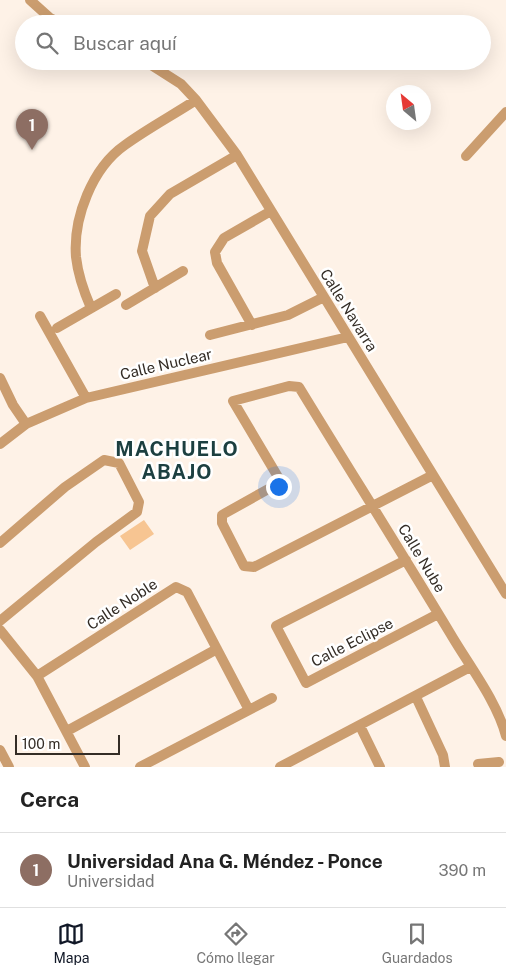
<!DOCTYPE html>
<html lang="es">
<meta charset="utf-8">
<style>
:root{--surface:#fff;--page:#f6f6f6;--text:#222;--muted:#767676;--line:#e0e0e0;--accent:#111827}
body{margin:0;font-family:"Public Sans",sans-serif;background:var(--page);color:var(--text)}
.compass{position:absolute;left:386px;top:85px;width:45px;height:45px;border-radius:50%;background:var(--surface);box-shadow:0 5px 20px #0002;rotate:331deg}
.scale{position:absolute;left:15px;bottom:12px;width:105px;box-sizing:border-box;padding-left:5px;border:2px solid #342d26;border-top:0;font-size:14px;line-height:18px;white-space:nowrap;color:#342d26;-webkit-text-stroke:4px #fff;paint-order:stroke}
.you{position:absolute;left:278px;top:486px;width:18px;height:18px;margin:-12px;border:4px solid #fff;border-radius:50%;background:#1a73e8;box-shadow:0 0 0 8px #1a73e833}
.badge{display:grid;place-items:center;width:32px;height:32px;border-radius:50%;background:var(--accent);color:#fff;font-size:16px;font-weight:700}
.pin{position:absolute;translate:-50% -41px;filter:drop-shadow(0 1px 2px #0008)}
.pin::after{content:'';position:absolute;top:26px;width:18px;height:15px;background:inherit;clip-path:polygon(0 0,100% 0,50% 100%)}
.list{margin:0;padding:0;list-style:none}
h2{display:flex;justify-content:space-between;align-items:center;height:65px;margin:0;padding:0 20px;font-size:21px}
h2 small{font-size:16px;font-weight:400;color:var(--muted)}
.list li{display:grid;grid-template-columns:32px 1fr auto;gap:15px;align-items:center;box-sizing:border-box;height:75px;padding:0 20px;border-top:1px solid var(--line)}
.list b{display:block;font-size:19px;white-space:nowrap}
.list p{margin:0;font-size:16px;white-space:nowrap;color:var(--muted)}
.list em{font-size:16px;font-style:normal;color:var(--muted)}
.icon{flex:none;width:28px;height:28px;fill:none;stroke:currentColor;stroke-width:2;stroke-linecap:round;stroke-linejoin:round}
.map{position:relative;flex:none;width:506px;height:767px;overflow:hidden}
.search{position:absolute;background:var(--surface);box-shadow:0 5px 20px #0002;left:15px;right:15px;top:15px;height:55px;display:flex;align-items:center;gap:12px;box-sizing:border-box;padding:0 18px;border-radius:28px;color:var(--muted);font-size:19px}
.sheet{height:140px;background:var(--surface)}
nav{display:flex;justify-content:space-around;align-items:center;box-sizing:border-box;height:70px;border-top:1px solid var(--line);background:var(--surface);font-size:14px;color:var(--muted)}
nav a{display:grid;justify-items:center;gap:2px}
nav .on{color:var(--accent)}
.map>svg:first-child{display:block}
.green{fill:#f7c592}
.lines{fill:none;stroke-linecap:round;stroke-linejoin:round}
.minor{stroke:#cb9d6f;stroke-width:10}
.labels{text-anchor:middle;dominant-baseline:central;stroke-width:5;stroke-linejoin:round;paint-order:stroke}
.street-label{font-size:15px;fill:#342d26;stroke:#fff}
.district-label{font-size:20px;font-weight:bold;letter-spacing:1px;fill:#1c3f40;stroke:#fff}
</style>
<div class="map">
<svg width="506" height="767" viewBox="0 0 506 767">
<rect width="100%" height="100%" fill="#fef2e7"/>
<path class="green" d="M144 520 154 534 130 550 120 536Z"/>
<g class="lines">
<path class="minor" d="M30 0 50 18 62 24
M145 61 181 84 196 100 237 155 506 594
M466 156 506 112
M155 288 142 251 150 216 170 194 237 155
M126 305 183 271
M91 308C84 292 78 275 76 257 73 218 92 168 125 145 147 129 173 115 196 100
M40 316 86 398
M252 325 217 263 215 252 224 238 271 211
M57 328 116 294
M210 335 288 315 324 297
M0 378 13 405 26 424
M0 444 26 424 86 398 348 337
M433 475 254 567 244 566 222 523V515L281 482 233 401 289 386 299 387C349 469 400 550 450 633 468 664 497 701 506 736
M0 543 65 487 104 460 119 463 139 502 137 512 96 542 0 621
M406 560 276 626 306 683 438 614
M0 630 37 676 85 767
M37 676 176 587 187 592 249 710
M416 697 443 755 445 767
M360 726 380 767
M67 731 217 649
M0 750 9 767
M478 764 499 762
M140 767 272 698
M280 767 470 667"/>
</g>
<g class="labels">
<g class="street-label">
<text transform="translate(349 310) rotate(58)">Calle Navarra</text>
<text transform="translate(166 364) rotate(-13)">Calle Nuclear</text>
<text transform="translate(422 558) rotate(59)">Calle Nube</text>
<text transform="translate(122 604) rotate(-33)">Calle Noble</text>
<text transform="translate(352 642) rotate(-27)">Calle Eclipse</text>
</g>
<g class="district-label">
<text x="177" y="449">MACHUELO<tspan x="177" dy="23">ABAJO</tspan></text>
</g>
</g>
</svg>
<svg class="compass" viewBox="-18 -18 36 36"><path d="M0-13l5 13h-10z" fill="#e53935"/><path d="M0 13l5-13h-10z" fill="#767676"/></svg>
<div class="scale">100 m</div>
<div class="you"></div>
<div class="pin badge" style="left:32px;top:150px;background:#8d6e63">1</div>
<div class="search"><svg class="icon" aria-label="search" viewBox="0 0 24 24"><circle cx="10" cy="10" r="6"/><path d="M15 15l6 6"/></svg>Buscar aquí</div>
</div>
<section class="sheet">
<h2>Cerca<small></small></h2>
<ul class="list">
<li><span class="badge" style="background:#8d6e63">1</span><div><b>Universidad Ana G. Méndez - Ponce</b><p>Universidad</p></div><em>390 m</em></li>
</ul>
</section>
<nav>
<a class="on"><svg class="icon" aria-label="map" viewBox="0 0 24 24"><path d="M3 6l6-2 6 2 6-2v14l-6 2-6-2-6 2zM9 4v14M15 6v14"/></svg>Mapa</a>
<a><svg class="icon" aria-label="directions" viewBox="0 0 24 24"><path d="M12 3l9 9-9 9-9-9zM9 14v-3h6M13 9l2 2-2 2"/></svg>Cómo llegar</a>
<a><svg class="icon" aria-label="saved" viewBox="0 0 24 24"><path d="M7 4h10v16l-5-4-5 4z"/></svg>Guardados</a>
</nav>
